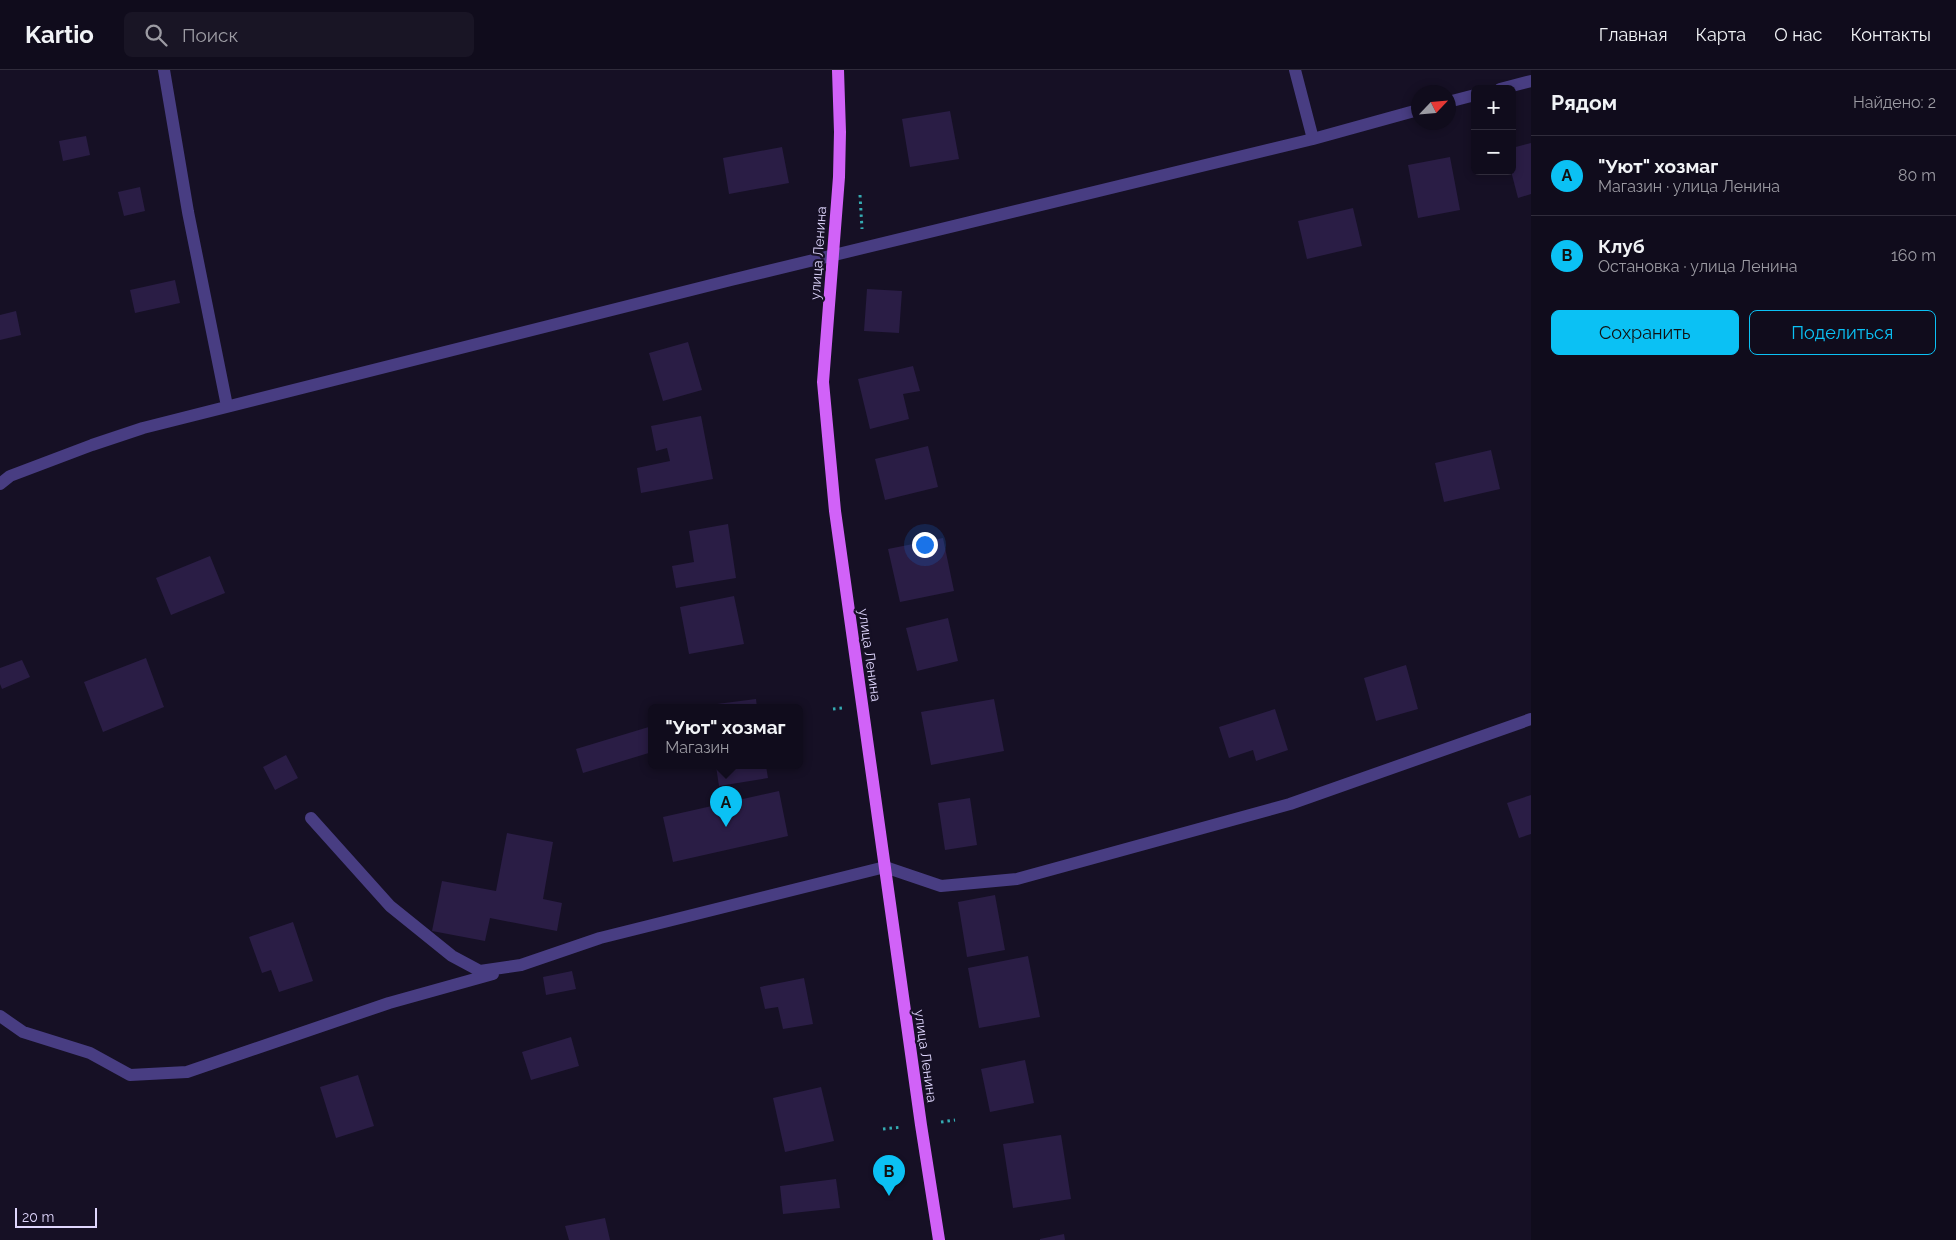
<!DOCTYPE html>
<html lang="ru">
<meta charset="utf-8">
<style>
:root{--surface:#100c1c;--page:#191525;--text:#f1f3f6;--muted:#9c9ba3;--line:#302c3b;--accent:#0bc1f4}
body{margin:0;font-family:Raleway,sans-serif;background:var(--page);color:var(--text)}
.controls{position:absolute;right:15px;top:15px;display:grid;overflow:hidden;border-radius:8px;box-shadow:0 2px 8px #0003}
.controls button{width:45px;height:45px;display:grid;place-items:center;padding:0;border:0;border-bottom:1px solid var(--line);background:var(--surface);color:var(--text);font:25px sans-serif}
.compass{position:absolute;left:1411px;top:15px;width:45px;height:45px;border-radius:50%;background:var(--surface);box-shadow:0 2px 8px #0003;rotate:64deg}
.scale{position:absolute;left:15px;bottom:12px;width:82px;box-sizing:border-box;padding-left:5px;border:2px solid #dfd6fd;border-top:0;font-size:14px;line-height:18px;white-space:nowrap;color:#dfd6fd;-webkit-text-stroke:4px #161025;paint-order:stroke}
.you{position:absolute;left:924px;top:474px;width:18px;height:18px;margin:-12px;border:4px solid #fff;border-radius:50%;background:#1a73e8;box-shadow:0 0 0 8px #1a73e833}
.badge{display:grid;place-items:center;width:32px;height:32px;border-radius:50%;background:var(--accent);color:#111;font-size:16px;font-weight:700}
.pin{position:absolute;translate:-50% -41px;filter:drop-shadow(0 1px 2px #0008)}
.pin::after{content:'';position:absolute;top:26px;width:18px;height:15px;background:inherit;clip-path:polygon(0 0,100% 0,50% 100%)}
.popup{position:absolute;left:648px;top:634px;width:155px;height:65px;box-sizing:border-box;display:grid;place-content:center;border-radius:8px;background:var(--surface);filter:drop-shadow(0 1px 4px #0005);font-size:16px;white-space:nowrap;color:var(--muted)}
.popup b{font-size:19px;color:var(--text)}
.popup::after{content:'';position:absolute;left:50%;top:100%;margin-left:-10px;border:10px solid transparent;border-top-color:var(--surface)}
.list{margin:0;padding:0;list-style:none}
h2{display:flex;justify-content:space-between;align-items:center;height:65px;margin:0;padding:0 20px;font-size:21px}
h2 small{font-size:16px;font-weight:400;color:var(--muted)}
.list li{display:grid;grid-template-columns:32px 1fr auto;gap:15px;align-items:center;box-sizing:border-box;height:80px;padding:0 20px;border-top:1px solid var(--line)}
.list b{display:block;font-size:19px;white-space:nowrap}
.list p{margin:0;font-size:16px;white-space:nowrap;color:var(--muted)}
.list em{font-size:16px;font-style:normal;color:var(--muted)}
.actions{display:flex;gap:10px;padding:15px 20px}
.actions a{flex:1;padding:11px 0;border:1px solid var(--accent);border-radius:8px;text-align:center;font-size:18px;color:var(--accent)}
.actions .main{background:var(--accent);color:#111}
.icon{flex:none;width:28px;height:28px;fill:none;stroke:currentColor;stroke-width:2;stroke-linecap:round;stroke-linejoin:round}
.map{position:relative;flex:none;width:1531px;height:1170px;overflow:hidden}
header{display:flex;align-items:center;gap:30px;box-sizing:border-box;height:70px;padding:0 25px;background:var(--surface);border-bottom:1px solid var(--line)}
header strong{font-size:24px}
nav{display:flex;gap:28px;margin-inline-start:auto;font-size:18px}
.search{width:350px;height:45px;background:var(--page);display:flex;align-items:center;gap:12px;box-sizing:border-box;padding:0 18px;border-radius:8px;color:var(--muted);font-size:19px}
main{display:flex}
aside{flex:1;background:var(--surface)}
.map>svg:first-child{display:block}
.building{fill:#2a1d45}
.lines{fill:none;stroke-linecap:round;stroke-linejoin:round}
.path{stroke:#35abb2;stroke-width:3;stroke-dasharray:2.5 4;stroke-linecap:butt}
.minor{stroke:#483d82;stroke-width:12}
.major{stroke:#d162f8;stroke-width:12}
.labels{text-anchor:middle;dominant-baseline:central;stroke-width:4.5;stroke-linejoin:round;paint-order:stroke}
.street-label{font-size:14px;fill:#dfd6fd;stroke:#161025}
</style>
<header>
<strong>Kartio</strong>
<div class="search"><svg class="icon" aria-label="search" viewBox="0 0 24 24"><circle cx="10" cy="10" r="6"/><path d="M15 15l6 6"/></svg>Поиск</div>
<nav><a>Главная</a><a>Карта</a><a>О нас</a><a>Контакты</a></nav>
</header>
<main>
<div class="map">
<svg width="1531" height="1170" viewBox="0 0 1531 1170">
<rect width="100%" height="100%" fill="#161025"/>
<path class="building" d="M950 41 959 89 910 97 902 49Z
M86 66 90 85 63 91 59 71Z
M1531 73V124L1518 128 1511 101H1512V78Z
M782 77 789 113 729 124 723 88Z
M1450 87 1460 140 1418 148 1408 95Z
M140 117 145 141 124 146 118 122Z
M1353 138 1362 176 1307 189 1298 151Z
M175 210 180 233 135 243 130 220Z
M867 219 902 221 899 263 864 261Z
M16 241 21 265 0 270V245Z
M688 272 702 320 663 331 649 283Z
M913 296 920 321 903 324 909 349 870 359 858 309Z
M701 346 713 409 641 423 637 398 670 391 667 378 656 381 651 356Z
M928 376 938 417 885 430 875 389Z
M1491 380 1500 419 1444 432 1435 393Z
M728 454 736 508 676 518 672 496 694 492 689 461Z
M943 468 954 521 900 532 888 479Z
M210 486 225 523 171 545 156 508Z
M734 526 744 574 689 584 680 537Z
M948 548 958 591 917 601 906 558Z
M146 588 164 637 103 662 84 612Z
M22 590 30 607 2 619 0 614V598Z
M1406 595 1418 639 1376 651 1364 608Z
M756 629 757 638H710L709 635Z
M994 629 1004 681 931 695 921 642Z
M1275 639 1288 680 1256 691 1253 680 1229 688 1219 657Z
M652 656V682L583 703 576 679Z
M286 685 298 708 275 720 263 697Z
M716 696H766L768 708 719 716Z
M779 721 788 766 673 792 663 747Z
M1531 725V764L1519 768 1507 733Z
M970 728 977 775 945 780 938 733Z
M507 763 553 772 543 829 562 833 557 861 490 848 485 871 432 861 442 811 496 821Z
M995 825 1005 880 967 887 958 832Z
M293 852 313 911 279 922 271 900 262 903 249 867Z
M1028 886 1040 947 979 958 968 898Z
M572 901 576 919 546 925 543 907Z
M804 908 813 954 783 959 778 937 765 939 760 917Z
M571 967 579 996 531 1010 522 982Z
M1025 990 1034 1033 990 1042 981 999Z
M358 1005 374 1056 336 1068 320 1017Z
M821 1017 834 1071 785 1082 773 1028Z
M1061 1065 1071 1129 1013 1138 1003 1074Z
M836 1109 840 1138 783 1144 780 1116Z
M605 1148 610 1170H569L565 1156Z
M1064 1164 1065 1170H1040V1169Z"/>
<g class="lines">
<path class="path" d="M860 125 862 159
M833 639 842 638
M941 1052 955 1050
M883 1059 902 1057"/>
<path class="minor" d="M164 0 188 142 227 336
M1295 0 1313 69
M1500 19 1531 11
M1448 32 1475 25
M0 414 10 406 92 375 143 358 731 210 1313 69 1418 40
M311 748 390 836 452 886 480 901 521 895 600 868 885 797 941 816 1017 809 1290 734 1531 649
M0 946 23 962 90 983 130 1005 187 1002 389 933 493 904"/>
<path class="major" d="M838 0 840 62 839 107 823 312 835 441 921 1055 939 1170"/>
</g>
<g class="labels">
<g class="street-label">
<text transform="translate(818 183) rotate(-86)">улица Ленина</text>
<text transform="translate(870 585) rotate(82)">улица Ленина</text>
<text transform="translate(926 986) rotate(82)">улица Ленина</text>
</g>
</g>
</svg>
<div class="controls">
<button>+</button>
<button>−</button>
</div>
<svg class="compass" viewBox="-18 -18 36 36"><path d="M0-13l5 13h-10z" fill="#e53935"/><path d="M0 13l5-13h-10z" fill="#9c9ba3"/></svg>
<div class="scale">20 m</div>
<div class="you"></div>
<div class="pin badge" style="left:726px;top:757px">A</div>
<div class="popup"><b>&quot;Уют&quot; хозмаг</b>Магазин</div>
<div class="pin badge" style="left:889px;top:1126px">B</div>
</div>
<aside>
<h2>Рядом<small>Найдено: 2</small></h2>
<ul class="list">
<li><span class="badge">A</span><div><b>&quot;Уют&quot; хозмаг</b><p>Магазин · улица Ленина</p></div><em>80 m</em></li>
<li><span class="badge">B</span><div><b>Клуб</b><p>Остановка · улица Ленина</p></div><em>160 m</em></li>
</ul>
<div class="actions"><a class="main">Сохранить</a><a>Поделиться</a></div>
</aside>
</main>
